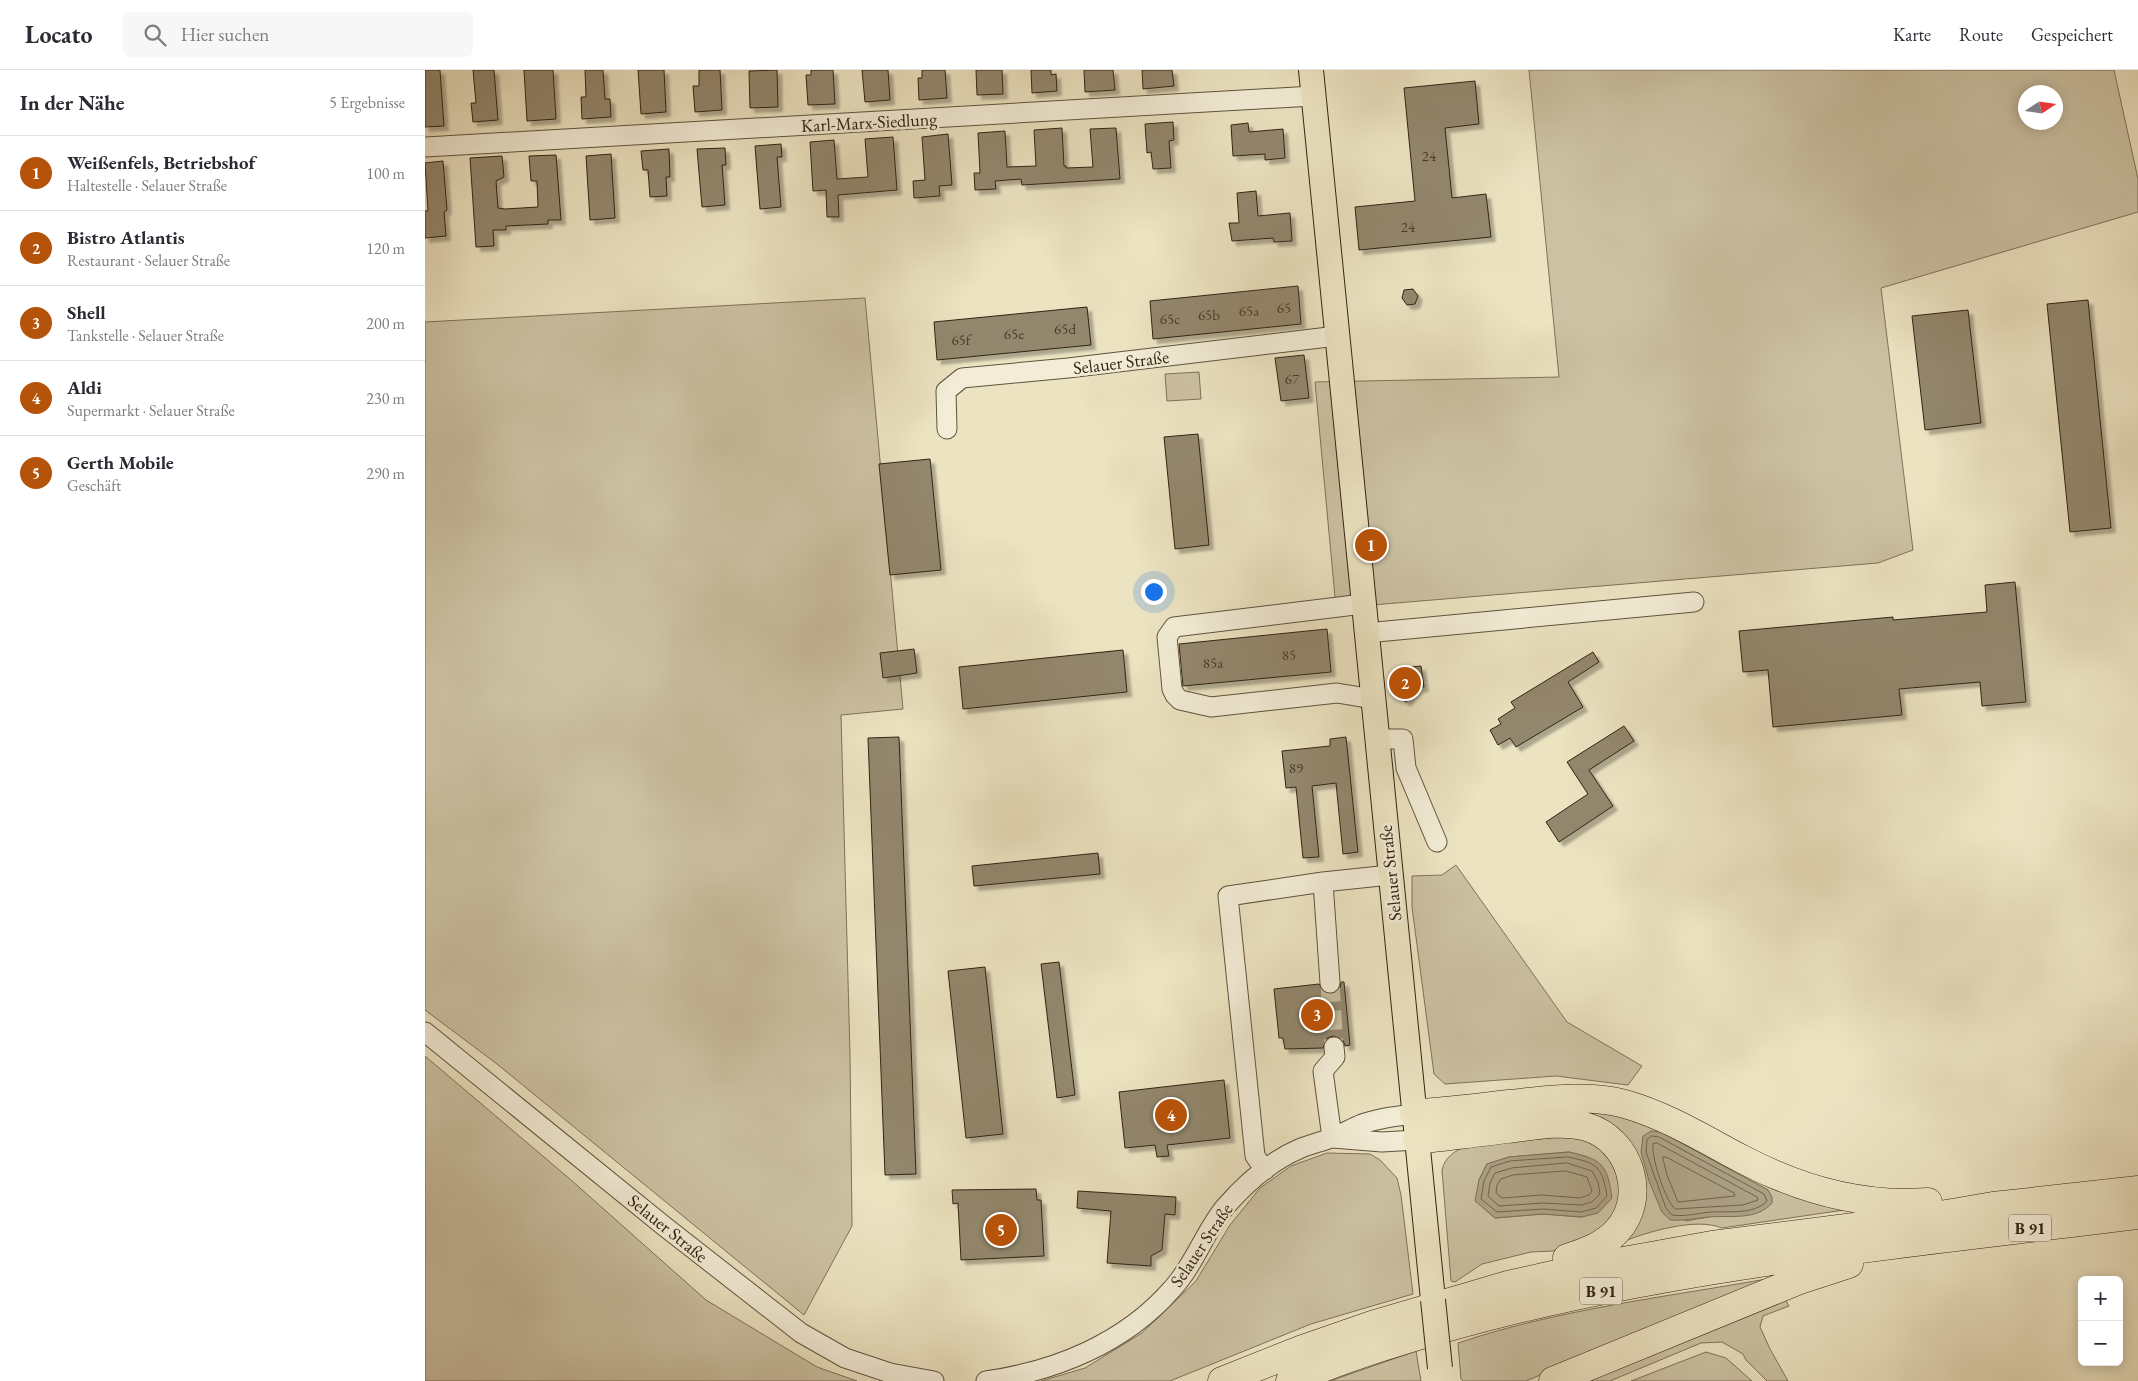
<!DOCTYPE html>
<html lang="de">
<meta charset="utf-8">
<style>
:root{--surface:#fff;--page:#f7f7f7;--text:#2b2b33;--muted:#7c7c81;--line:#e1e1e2;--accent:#b45309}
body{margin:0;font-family:"EB Garamond",serif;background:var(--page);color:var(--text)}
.controls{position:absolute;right:15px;bottom:15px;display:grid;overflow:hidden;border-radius:8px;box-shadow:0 2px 12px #0003}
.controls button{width:45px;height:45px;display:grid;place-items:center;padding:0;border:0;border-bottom:1px solid var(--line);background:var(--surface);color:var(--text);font:25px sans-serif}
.compass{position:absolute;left:1593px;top:15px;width:45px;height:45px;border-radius:50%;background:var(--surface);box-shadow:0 2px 12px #0003;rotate:78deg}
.you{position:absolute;left:728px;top:521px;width:18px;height:18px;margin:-12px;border:4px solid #fff;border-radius:50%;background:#1a73e8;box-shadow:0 0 0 8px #1a73e833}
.badge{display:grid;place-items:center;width:32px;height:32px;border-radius:50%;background:var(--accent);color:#fff;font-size:16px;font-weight:700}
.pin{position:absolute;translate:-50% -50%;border:2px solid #fff;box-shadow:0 1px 5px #0006}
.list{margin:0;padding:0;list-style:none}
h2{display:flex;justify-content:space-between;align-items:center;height:65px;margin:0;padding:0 20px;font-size:21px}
h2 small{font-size:16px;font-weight:400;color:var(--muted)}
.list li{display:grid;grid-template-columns:32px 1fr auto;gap:15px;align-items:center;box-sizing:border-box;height:75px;padding:0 20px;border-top:1px solid var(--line)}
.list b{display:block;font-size:19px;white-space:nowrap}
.list p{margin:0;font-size:16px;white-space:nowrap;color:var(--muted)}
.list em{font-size:16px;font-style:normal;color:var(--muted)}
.icon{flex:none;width:28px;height:28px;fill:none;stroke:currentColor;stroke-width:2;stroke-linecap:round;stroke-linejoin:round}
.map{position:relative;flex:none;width:1713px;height:1311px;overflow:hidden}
header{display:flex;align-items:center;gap:30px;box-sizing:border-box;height:70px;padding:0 25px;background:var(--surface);border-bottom:1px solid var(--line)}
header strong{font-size:24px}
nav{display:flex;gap:28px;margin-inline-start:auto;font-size:18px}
.search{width:350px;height:45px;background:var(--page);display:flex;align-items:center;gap:12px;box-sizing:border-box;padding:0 18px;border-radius:8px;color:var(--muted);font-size:19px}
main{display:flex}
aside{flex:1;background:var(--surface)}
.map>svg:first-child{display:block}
.green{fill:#ccc2a3;stroke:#7f725a;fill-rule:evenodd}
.water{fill:#ada285;stroke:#7c6f57}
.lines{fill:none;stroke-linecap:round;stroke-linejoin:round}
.shore{stroke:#70624b;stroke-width:1}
.building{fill:#93876d;stroke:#322311;filter:url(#shadow)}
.minor-tunnel{stroke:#c7bd9e;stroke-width:19;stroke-dasharray:19 9;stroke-linecap:butt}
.minor-casing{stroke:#60533d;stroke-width:21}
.major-casing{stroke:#322311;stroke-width:26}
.highway-casing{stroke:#322311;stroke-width:29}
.minor{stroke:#f3edd7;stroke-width:19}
.major{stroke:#ece3c1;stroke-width:24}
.highway{stroke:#ece3c1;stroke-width:28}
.major-bridge-casing{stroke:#322311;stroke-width:26;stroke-linecap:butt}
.major-bridge{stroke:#ece3c1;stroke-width:24}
.labels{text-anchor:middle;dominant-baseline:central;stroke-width:5;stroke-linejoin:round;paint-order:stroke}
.number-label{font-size:15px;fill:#4a3c28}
.shield{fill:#f3edd7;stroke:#6c604c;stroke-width:1}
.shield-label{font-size:16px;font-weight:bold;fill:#322311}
.street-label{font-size:18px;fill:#322311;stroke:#f3edd7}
</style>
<header>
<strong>Locato</strong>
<div class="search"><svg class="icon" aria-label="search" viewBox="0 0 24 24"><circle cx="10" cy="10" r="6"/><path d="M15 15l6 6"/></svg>Hier suchen</div>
<nav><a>Karte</a><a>Route</a><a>Gespeichert</a></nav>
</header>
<main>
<aside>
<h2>In der Nähe<small>5 Ergebnisse</small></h2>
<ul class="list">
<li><span class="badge">1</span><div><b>Weißenfels, Betriebshof</b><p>Haltestelle · Selauer Straße</p></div><em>100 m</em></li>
<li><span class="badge">2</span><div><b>Bistro Atlantis</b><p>Restaurant · Selauer Straße</p></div><em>120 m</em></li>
<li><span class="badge">3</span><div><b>Shell</b><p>Tankstelle · Selauer Straße</p></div><em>200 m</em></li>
<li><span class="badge">4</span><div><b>Aldi</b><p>Supermarkt · Selauer Straße</p></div><em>230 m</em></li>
<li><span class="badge">5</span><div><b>Gerth Mobile</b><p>Geschäft</p></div><em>290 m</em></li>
</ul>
</aside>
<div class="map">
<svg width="1713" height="1311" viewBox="0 0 1713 1311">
<defs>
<filter id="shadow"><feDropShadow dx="4.5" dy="4.5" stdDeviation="1" flood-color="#0004"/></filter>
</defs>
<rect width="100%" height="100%" fill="#ece3c1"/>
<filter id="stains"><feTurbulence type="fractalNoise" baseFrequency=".004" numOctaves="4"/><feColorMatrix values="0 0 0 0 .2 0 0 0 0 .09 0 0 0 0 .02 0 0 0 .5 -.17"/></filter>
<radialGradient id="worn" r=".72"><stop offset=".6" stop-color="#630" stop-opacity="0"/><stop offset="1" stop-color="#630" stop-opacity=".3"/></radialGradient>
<path class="green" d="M1104 0H1689L1713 109V142L1456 218 1488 480 1453 493 911 538 890 312 1134 307ZM1600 22H1630V52H1600Z
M440 228 478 639 416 645 425 985 427 1156 379 1245 72 994 0 940V252Z
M774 302 776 329 742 331 740 304Z
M1031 795 1142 952 1217 996 1203 1015 1131 1006 1020 1014 1009 1004 987 837V806L1017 805Z
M0 986 146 1110 281 1230 392 1297 432 1311H0Z
M1131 1041 1196 1044 1426 1139 1297 1158C1271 1147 1222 1162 1197 1172L1219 1113ZM1236 1062 1343 1120 1284 1147 1260 1151Z
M1135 1067 1155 1069 1169 1074 1185 1087 1192 1100 1196 1127 1190 1144 1179 1161 1128 1181 1106 1182 1057 1194 1030 1212 1026 1211 1017 1100C1020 1087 1029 1082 1040 1076ZM1144 1082 1163 1087 1157 1147 1118 1144 1070 1148 1051 1131 1054 1110 1062 1094 1084 1087Z
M902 1083 945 1084 955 1090 972 1108 976 1125 988 1224 886 1254 745 1311H616L660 1298 717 1263 771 1211 805 1155 835 1118 866 1096Z
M1347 1208 1101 1311H1038L1036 1309 1033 1273C1134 1239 1242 1227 1347 1208Z
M1358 1226 1364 1236 1338 1246 1335 1257 1345 1279 1363 1311H1342L1321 1290 1318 1284 1297 1272 1276 1273 1185 1311H1150Z
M991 1281 996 1311H905Z
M1281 1282 1301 1288 1327 1311H1206Z"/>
<path class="water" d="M1226 1061 1236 1062 1343 1120 1347 1127V1133C1331 1151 1306 1145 1284 1147 1271 1148 1259 1151 1245 1150L1237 1142 1224 1111 1216 1082 1218 1066Z
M1144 1082C1177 1090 1182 1093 1187 1128L1173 1143 1157 1147 1118 1144 1070 1148 1050 1131 1054 1110 1062 1094 1084 1087Z"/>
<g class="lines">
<path class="shore" d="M1227 1066 1234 1067 1339 1124 1342 1131C1329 1145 1303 1141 1286 1142 1273 1143 1261 1147 1247 1145L1241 1138 1221 1082 1222 1070Z
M1232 1073 1332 1127 1333 1130 1318 1135 1250 1139C1240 1130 1226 1087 1228 1074Z
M1143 1087C1171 1093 1177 1095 1182 1126L1171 1138 1156 1142 1118 1139 1072 1142 1056 1129 1059 1111 1066 1097 1085 1091Z
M1238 1087H1241L1309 1123 1310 1126 1253 1132 1242 1105Z
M1142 1093 1167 1101 1173 1112 1175 1124 1167 1132 1156 1135 1118 1133 1074 1136 1063 1126 1065 1113 1070 1103 1087 1098Z
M1141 1101 1162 1107 1167 1121 1164 1125 1155 1128 1117 1125 1077 1128 1071 1123 1072 1115 1076 1109 1088 1105Z"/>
</g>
<path class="building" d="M0 0H15L19 56 0 57Z
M48 0H69L73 50 48 52 46 33H51Z
M99 0H128L131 49 102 51Z
M160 0H178L180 29H185L186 47 157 49 156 27H161Z
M213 0H239L241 42 216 44Z
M274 0H295L297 40 270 42 268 16H274Z
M352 0 353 37 325 38 324 1Z
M386 0H408L410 34 383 35 381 5H386Z
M437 0H463L465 30 440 32Z
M497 0H520L522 28 494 30 493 8H497Z
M551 0H577L578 24 552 25Z
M606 0H626V5L631 4 632 21 607 23Z
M659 0H688L690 20 660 22Z
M717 0H747L749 16 718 19Z
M1050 11 1054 54 1020 58 1027 128 1061 124 1066 167 934 180 930 137 990 131 979 18Z
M748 52 749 70 744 71 746 98 728 99 726 82 722 83 720 54Z
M823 53 824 62 858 59 860 88 840 90V84L808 86 806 55Z
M637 58 639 96H641V98L668 97 665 59 691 58 695 109 597 115 596 109 570 111 571 119 550 120 549 103H555L553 63 580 61 582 97 611 96 609 60Z
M523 64 527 115 514 116 515 126 489 128 488 111 500 110 497 67Z
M468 67 472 120 413 125 414 147H402L401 120 388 121 385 72 409 70 412 109 443 107 440 69Z
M356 74 357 87H352L356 137 335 139 330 76Z
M300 78 301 95H297L300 135 277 137 272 79Z
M244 79 245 107H241L242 126 225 127 223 100H218L216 81Z
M186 84 190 148 165 150 161 86Z
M131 85 136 150H123V154L81 156V160H68L69 176 51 177 45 88 77 86 79 107 71 111 73 138 80 139 113 137 112 111H106L104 86Z
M18 91 22 140 19 142 21 166 0 168V141H3L0 93Z
M831 121 833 146 865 143 867 171 849 172 848 168 807 171 804 153H814L812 123Z
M873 216 876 254 728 269 725 231Z
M988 219 993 226 990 234 982 235 977 228 979 220Z
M1663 230 1686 458 1645 462 1622 234Z
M662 237 666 275 512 290 509 252Z
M1543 240 1556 353 1500 360 1487 246Z
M879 285 884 328 856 331 850 288Z
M773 364 784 475 750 479 739 367Z
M505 389 516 500 465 505 454 394Z
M1590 512 1601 632 1557 636 1555 612 1474 619 1477 645 1348 657 1343 600 1318 602 1314 561 1468 547V550L1562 542 1560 515Z
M902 559 906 602 758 616 754 574Z
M489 579 492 603 458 608 455 583Z
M698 580 702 622 538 639 534 597Z
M1168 582 1174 592 1143 612 1158 637 1091 677 1085 668 1073 675 1065 660 1076 654 1073 649 1090 638 1086 632Z
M996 596 999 617 993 618 981 632 970 623 978 614 977 598Z
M1199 656 1209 671 1164 700 1188 736 1134 772 1121 752 1163 724 1142 692Z
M474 667 491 1104 460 1105 443 668Z
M921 667 933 782 918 784 911 713 887 716 894 787 878 788 871 717 861 718 857 681 905 676V669Z
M673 783 675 804 549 816 547 796Z
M634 892 650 1025 632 1028 616 894Z
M560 897 578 1064 541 1068 523 901Z
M916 912H919L925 975 920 976 918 970 908 966 902 968 898 978 860 979 858 968H854L849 919 894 914 900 923 906 924 915 918Z
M799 1010 805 1068 742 1075 744 1086 732 1087 730 1075 700 1078 694 1022Z
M611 1119 612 1130H616L619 1186 536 1190 533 1133 528 1134 527 1120Z
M653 1121 751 1127 750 1145 740 1144 737 1180 726 1186V1196L682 1193 686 1141 652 1138Z"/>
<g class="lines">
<path class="minor-tunnel" d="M905 913 909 977"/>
<defs>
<path id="minor" d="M0 77 888 26
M522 359 521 321 537 308 643 298 912 266
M938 534 749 557 742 567 747 619 750 625 755 630 786 637 912 623 948 629
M941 563 1269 532
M952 669H978L981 698 1012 772
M905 913 898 812 965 805
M0 962 239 1156 376 1263 420 1288 465 1303 509 1311
M907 1068 898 1001 910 987 909 977
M908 1068 957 1072 992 1070
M840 1100 830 1086 803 826 898 812
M561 1311C631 1301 700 1273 747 1219 770 1194 780 1161 800 1137 820 1114 846 1091 874 1079 885 1074 896 1072 906 1068 917 1064 927 1058 937 1054 954 1048 971 1046 989 1044"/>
<path id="major" d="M886 0 1008 1230"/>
<path id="highway" d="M989 1044C1021 1041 1052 1038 1084 1034 1122 1030 1163 1024 1200 1034 1242 1046 1279 1069 1317 1089 1374 1119 1438 1137 1503 1132
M992 1070C1022 1066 1052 1063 1082 1059 1108 1056 1137 1050 1162 1057 1205 1070 1223 1127 1192 1161 1178 1176 1161 1182 1142 1188
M797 1311 875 1280 947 1255 1083 1215 1154 1199 1287 1175 1492 1149 1568 1136 1713 1120
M865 1311C938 1280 1016 1258 1093 1239 1296 1190 1506 1171 1713 1145
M1128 1311 1372 1211 1424 1194"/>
</defs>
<use href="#minor" class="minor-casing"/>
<use href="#major" class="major-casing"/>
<use href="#highway" class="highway-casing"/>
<use href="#minor" class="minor"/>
<use href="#major" class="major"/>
<use href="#highway" class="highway"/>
<defs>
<path id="major-bridge" d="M1008 1230 1015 1298"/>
</defs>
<use href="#major-bridge" class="major-bridge-casing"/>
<use href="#major-bridge" class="major-bridge"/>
</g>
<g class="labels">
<g class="number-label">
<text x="1004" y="85">24</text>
<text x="983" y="156">24</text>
<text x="859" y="237">65</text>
<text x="824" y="240">65a</text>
<text x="784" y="244">65b</text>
<text x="745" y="248">65c</text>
<text x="640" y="258">65d</text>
<text x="589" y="263">65e</text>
<text x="536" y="269">65f</text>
<text x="867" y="308">67</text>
<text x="864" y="584">85</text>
<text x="788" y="592">85a</text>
<text x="871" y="697">89</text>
</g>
<g class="shield">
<rect x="1584" y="1144.5" width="42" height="27" rx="4"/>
<rect x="1155" y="1207.5" width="42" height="27" rx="4"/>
</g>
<g class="shield-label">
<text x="1605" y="1158">B 91</text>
<text x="1176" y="1221">B 91</text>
</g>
<g class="street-label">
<text transform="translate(444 52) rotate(-3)">Karl-Marx-Siedlung</text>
<text transform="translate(696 292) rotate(-7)">Selauer Straße</text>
<text transform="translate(965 803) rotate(-96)">Selauer Straße</text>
<text transform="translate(243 1158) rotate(39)">Selauer Straße</text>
<text transform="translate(776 1175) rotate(-56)">Selauer Straße</text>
</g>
</g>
<rect width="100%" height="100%" filter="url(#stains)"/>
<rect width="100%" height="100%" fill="url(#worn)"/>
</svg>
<div class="controls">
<button>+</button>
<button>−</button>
</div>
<svg class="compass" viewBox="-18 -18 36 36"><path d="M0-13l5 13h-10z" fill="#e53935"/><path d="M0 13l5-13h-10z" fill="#7c7c81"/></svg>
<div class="you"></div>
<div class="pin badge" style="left:946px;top:475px">1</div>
<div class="pin badge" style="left:980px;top:613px">2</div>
<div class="pin badge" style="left:892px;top:945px">3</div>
<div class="pin badge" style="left:746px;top:1045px">4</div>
<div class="pin badge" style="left:576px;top:1160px">5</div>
</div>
</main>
